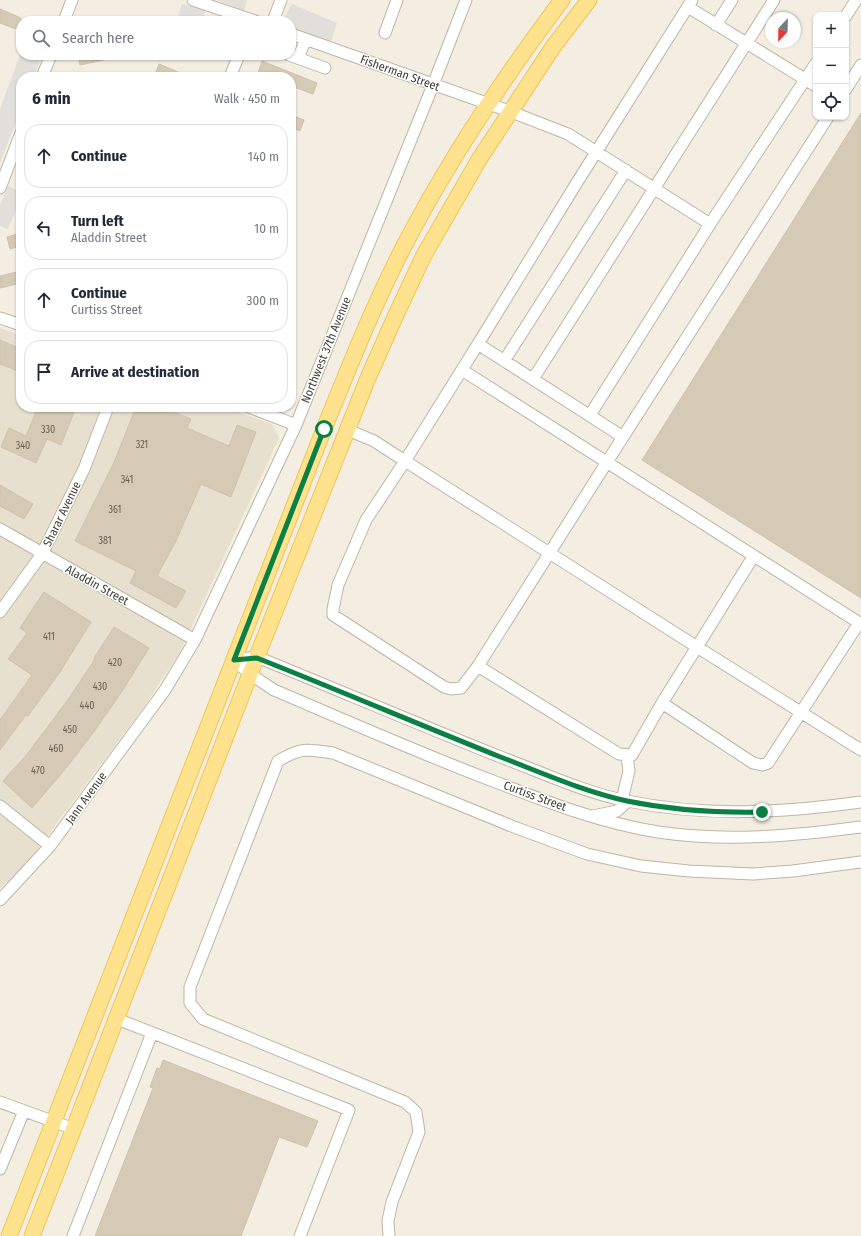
<!DOCTYPE html>
<meta charset="utf-8">
<style>
:root{--surface:#fff;--page:#f6f6f7;--text:#1f2937;--muted:#747a83;--line:#e0e1e3}
body{margin:0;font-family:"Fira Sans Condensed",sans-serif;background:var(--page);color:var(--text)}
.controls{position:absolute;right:12px;top:12px;display:grid;overflow:hidden;border-radius:8px;box-shadow:0 1px 3px #0004}
.controls button{width:36px;height:36px;display:grid;place-items:center;padding:0;border:0;border-bottom:1px solid var(--line);background:var(--surface);color:var(--text);font:20px sans-serif}
.compass{position:absolute;left:765px;top:12px;width:36px;height:36px;border-radius:50%;background:var(--surface);box-shadow:0 1px 3px #0004;rotate:202deg}
.stop{position:absolute;width:12px;height:12px;margin:-9px;border:3px solid #0b8043;border-radius:50%;background:#fff}
.stop.end{background:#0b8043;border-color:#fff;box-shadow:0 1px 4px #0008}
.list{margin:0;padding:0;list-style:none}
h2{display:flex;justify-content:space-between;align-items:center;height:52px;margin:0;padding:0 16px;font-size:17px}
h2 small{font-size:13px;font-weight:400;color:var(--muted)}
.list li{display:grid;grid-template-columns:26px 1fr auto;gap:12px;align-items:center;box-sizing:border-box;height:64px;margin:0 8px 8px;padding:0 8px;border:1px solid var(--line);border-radius:16px}
.list b{display:block;font-size:15px;white-space:nowrap}
.list p{margin:0;font-size:13px;white-space:nowrap;color:var(--muted)}
.list em{font-size:13px;font-style:normal;color:var(--muted)}
.icon{flex:none;width:22px;height:22px;fill:none;stroke:currentColor;stroke-width:2;stroke-linecap:round;stroke-linejoin:round}
.map{position:relative;flex:none;width:861px;height:1236px;overflow:hidden}
.search{position:absolute;background:var(--surface);box-shadow:0 1px 3px #0004;left:16px;top:16px;width:280px;height:44px;display:flex;align-items:center;gap:10px;box-sizing:border-box;padding:0 14px;border-radius:16px;color:var(--muted);font-size:15px}
.panel{position:absolute;background:var(--surface);box-shadow:0 1px 3px #0004;left:16px;top:72px;width:280px;height:340px;border-radius:16px}
.map>svg:first-child{display:block}
.residential{fill:#e7e0ce}
.parking{fill:#e2dfdb}
.building{fill:#d5cab5;stroke:#d1c2a8}
.lines{fill:none;stroke-linecap:round;stroke-linejoin:round}
.minor-casing{stroke:#beb6a3;stroke-width:13}
.major-casing{stroke:#f0c552;stroke-width:17}
.minor{stroke:#fff;stroke-width:11}
.major{stroke:#ffe28e;stroke-width:15}
.route{stroke:#0b8043;stroke-width:5}
.labels{text-anchor:middle;dominant-baseline:central;stroke-width:3;stroke-linejoin:round;paint-order:stroke}
.number-label{font-size:10px;fill:#686152}
.street-label{font-size:12px;fill:#443e31;stroke:#fff}
</style>
<div class="map">
<svg width="861" height="1236" viewBox="0 0 861 1236">
<rect width="100%" height="100%" fill="#f3eee1"/>
<path class="residential" d="M0 328 21 335V407H224L272 424 279 438 179 654 143 708 22 870 0 888Z"/>
<path class="parking" d="M217 0H247L244 11Z
M182 4 206 10 202 21H177Z
M292 4 337 23 331 42 291 28V21H282Z
M21 52V55H42L34 77H21V109L0 163V109Z
M8 186 21 192V198L8 229 0 226V205Z"/>
<path class="building" d="M0 9 21 18V31L0 23Z
M78 55H107L108 59 80 65Z
M262 61 317 83 313 94 291 86V77H269L258 73Z
M159 64 190 77H154Z
M861 113V598L642 460Z
M291 115 304 120 300 131 291 128Z
M21 233V246L10 249 7 237Z
M21 271V283L0 288V276Z
M0 340 21 349V372L0 364Z
M38 407H76L61 445 47 439 36 463 1 447 9 428 26 436Z
M136 407H161L191 419 187 428 229 446 237 425 256 432 231 497 201 484 176 541 157 576 186 591 176 608 130 583 136 571 75 541 115 460Z
M0 485 33 504 24 519 0 506Z
M44 592 91 622 60 672 28 716 26 715 0 750V720L32 675 8 659 27 633 20 628Z
M114 627 149 648 121 693 93 733 67 767 32 808 3 781 28 753 67 701 95 659 94 658Z
M163 1060 318 1121 307 1147 279 1137 241 1236H95L153 1088 150 1087 157 1068 160 1069Z"/>
<g class="lines">
<defs>
<path id="minor" d="M193 0 255 21
M688 7 816 86
M846 16 856 0
M64 21 72 0
M273 21 281 0
M716 25 732 0
M385 33 397 0
M291 34 509 111 568 134 710 224
M289 55 325 68
M298 58 306 39
M42 77 51 55
M230 77 239 55
M846 89 861 65
M0 188 21 133
M0 318 21 325
M478 344 576 184 692 0
M504 361 626 170
M462 370C595 454 727 540 861 624
M533 379 774 0
M249 407 296 425
M590 415 710 224 816 63
M348 430 374 441 405 461 366 520 338 585 333 609V615L444 687 451 689 461 688 478 666 607 462 828 117
M623 437 478 344 405 461 697 647 861 750
M0 529 195 640
M0 612 42 554 84 469 108 407
M234 660 250 674 274 690C347 721 419 753 493 781 547 802 601 823 658 832 726 842 793 836 861 827
M234 660 257 657C338 690 418 724 498 756 541 772 583 792 627 801 704 817 783 813 861 802
M478 666 619 754 632 755 662 703 753 557
M662 703 753 763 762 765 768 763 859 623
M622 800 629 771 627 756
M0 806 50 846
M593 816 617 811 628 801
M0 900 50 846 165 690 195 640 296 425 433 85 466 0
M117 1019 349 1110 300 1236
M0 1102 74 1129
M0 1169 24 1111
M73 1236 152 1033
M389 1236 388 1221 392 1202 419 1132 416 1112 405 1102 203 1019 190 1003V987L278 761C302 747 307 749 333 753L514 827 587 854 641 866 689 871 753 874 793 871 861 862"/>
<path id="major" d="M9 1236 324 429C349 367 374 304 405 244 450 158 504 77 562 0
M32 1236 250 674 368 378 395 317 424 255 480 158 553 47 589 0"/>
</defs>
<use href="#minor" class="minor-casing"/>
<use href="#major" class="major-casing"/>
<use href="#minor" class="minor"/>
<use href="#major" class="major"/>
</g>
<g class="lines">
<path class="route" d="M324 429 234 660 257 658C338 690 418 724 498 756 540 772 582 791 627 801 671 810 717 813 762 812"/>
</g>
<g class="labels">
<g class="number-label">
<text x="48" y="430">330</text>
<text x="142" y="445">321</text>
<text x="23" y="446">340</text>
<text x="127" y="480">341</text>
<text x="115" y="510">361</text>
<text x="105" y="541">381</text>
<text x="49" y="637">411</text>
<text x="115" y="663">420</text>
<text x="100" y="687">430</text>
<text x="87" y="706">440</text>
<text x="70" y="730">450</text>
<text x="56" y="749">460</text>
<text x="38" y="771">470</text>
</g>
<g class="street-label">
<text transform="translate(400 73) rotate(20)">Fisherman Street</text>
<text transform="translate(326 350) rotate(-68)">Northwest 37th Avenue</text>
<text transform="translate(62 514) rotate(-64)">Sharar Avenue</text>
<text transform="translate(97 585) rotate(29)">Aladdin Street</text>
<text transform="translate(535 796) rotate(20)">Curtiss Street</text>
<text transform="translate(86 798) rotate(-54)">Jann Avenue</text>
</g>
</g>
</svg>
<div class="controls">
<button>+</button>
<button>−</button>
<button><svg class="icon" aria-label="locate" viewBox="0 0 24 24"><circle cx="12" cy="12" r="6"/><path d="M12 2v4M12 18v4M2 12h4M18 12h4"/></svg></button>
</div>
<svg class="compass" viewBox="-18 -18 36 36"><path d="M0-13l5 13h-10z" fill="#e53935"/><path d="M0 13l5-13h-10z" fill="#747a83"/></svg>
<div class="stop" style="left:324px;top:429px"></div>
<div class="stop end" style="left:762px;top:812px"></div>
<div class="search"><svg class="icon" aria-label="search" viewBox="0 0 24 24"><circle cx="10" cy="10" r="6"/><path d="M15 15l6 6"/></svg>Search here</div>
<section class="panel">
<h2>6 min<small>Walk · 450 m</small></h2>
<ul class="list">
<li><svg class="icon" aria-label="ahead" viewBox="0 0 24 24"><path d="M12 20V5M6 11l6-6 6 6"/></svg><div><b>Continue</b></div><em>140 m</em></li>
<li><svg class="icon" aria-label="left" viewBox="0 0 24 24"><path d="M17 20v-9H6M10 6l-5 5 5 5"/></svg><div><b>Turn left</b><p>Aladdin Street</p></div><em>10 m</em></li>
<li><svg class="icon" aria-label="ahead" viewBox="0 0 24 24"><path d="M12 20V5M6 11l6-6 6 6"/></svg><div><b>Continue</b><p>Curtiss Street</p></div><em>300 m</em></li>
<li><svg class="icon" aria-label="arrive" viewBox="0 0 24 24"><path d="M6 21V4h12l-3 4 3 4H6"/></svg><div><b>Arrive at destination</b></div></li>
</ul>
</section>
</div>
